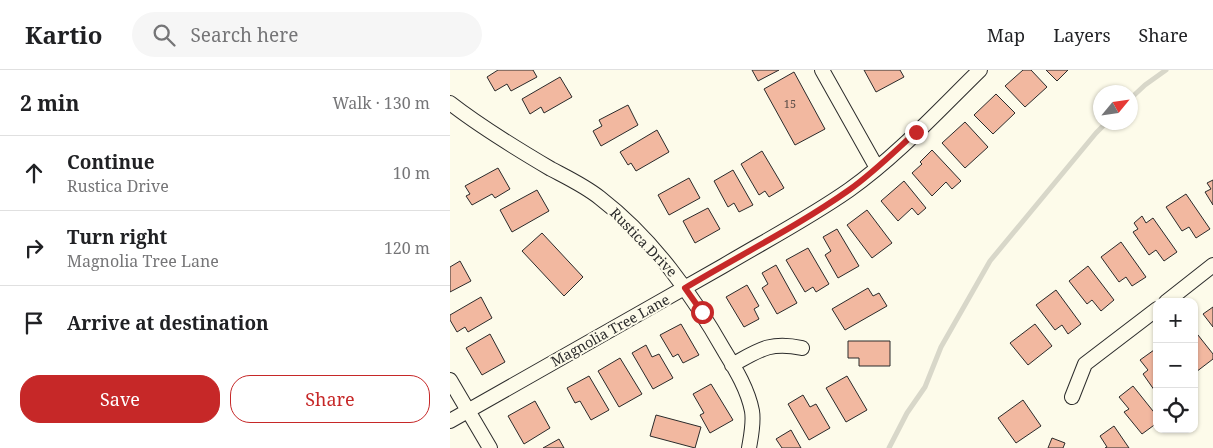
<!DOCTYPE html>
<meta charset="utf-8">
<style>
:root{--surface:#fff;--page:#f6f6f6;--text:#202124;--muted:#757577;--line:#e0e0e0;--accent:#c62828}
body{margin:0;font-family:"Noto Serif",serif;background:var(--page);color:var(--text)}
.controls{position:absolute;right:15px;bottom:15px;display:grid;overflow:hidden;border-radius:10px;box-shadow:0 1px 4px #0004}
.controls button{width:45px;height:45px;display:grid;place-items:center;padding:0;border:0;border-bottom:1px solid var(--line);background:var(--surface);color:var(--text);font:25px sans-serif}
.compass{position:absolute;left:643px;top:15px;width:45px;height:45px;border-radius:50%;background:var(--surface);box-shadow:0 1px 4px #0004;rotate:61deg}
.stop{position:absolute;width:15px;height:15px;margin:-11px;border:4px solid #c62828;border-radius:50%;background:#fff}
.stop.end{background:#c62828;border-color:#fff;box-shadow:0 1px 5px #0008}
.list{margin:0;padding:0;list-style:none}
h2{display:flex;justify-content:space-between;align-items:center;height:65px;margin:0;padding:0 20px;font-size:21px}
h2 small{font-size:16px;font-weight:400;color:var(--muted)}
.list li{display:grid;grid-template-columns:32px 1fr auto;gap:15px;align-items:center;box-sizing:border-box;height:75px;padding:0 20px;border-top:1px solid var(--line)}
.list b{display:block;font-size:19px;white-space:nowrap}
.list p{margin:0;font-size:16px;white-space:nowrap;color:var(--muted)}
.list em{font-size:16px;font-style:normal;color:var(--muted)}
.actions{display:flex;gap:10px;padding:15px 20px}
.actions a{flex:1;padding:11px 0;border:1px solid var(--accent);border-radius:20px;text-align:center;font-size:18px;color:var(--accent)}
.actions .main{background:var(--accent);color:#fff}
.icon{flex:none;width:28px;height:28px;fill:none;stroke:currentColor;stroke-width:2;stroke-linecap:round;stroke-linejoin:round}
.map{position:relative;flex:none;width:763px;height:378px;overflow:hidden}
header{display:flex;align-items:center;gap:30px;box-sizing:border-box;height:70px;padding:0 25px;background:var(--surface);border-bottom:1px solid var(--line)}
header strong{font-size:24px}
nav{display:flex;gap:28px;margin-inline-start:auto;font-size:18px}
.search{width:350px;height:45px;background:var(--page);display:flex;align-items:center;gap:12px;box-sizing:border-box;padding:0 18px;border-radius:28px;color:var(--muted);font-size:19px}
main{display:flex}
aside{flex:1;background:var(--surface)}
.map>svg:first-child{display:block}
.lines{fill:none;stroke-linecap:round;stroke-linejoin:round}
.stream{stroke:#d8d7c9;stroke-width:5}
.building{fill:#f2b8a0;stroke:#2b2b2b}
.minor-casing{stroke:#2b2b2b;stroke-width:16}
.minor{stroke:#fdfbea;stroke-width:14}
.route{stroke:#c62828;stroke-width:6}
.labels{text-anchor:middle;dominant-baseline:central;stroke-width:4;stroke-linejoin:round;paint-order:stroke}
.number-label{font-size:11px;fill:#5d4e48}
.street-label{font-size:14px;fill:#2b2b2b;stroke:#fdfbea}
</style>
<header>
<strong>Kartio</strong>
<div class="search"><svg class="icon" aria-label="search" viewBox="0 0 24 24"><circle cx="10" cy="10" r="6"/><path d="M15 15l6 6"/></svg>Search here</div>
<nav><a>Map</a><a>Layers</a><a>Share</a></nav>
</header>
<main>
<aside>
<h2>2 min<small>Walk · 130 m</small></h2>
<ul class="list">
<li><svg class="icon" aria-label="ahead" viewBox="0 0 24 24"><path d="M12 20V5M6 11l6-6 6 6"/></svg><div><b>Continue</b><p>Rustica Drive</p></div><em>10 m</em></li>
<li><svg class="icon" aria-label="right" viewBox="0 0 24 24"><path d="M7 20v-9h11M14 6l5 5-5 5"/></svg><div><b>Turn right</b><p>Magnolia Tree Lane</p></div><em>120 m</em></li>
<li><svg class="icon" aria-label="arrive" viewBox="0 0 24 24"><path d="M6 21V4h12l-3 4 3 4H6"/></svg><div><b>Arrive at destination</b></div></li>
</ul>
<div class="actions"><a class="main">Save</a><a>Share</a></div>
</aside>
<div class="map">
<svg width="763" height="378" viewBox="0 0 763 378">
<rect width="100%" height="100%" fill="#fdfbea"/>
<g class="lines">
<path class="stream" d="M680 29 695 15 716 0
M439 378 457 343 475 317 491 277 540 191 646 63 657 52"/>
</g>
<path class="building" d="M48 0H83L87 7 61 21 57 14 45 21 37 7Z
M302 0H329L308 11Z
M414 0H450L454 7 426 22Z
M573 0H581L597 17 575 37 555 16Z
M596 0H618L607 11Z
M344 2 375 59 345 75 314 19Z
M110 7 122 27 94 43 91 37 80 44 72 29Z
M546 24 565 43 543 64 524 45Z
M178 35 188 55 151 76 143 61 152 56 149 50Z
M515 52 538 77 515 98 492 73Z
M207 60 219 82 186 101 181 93 178 95 170 82Z
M482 80 511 111 502 119 496 112 482 126 462 103 472 94 470 92Z
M312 81 334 118 319 127 315 121 309 125 291 94Z
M48 98 60 119 45 128 42 124 22 135 16 126 20 124 15 116Z
M283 100 303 135 289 142 284 133 278 137 264 111Z
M239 108 250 128 219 145 208 125Z
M763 110V135L755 122 761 119 757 113Z
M454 111 476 138 468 145 462 138 448 151 431 131Z
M87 120 99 141 62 162 50 140Z
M736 124 760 159 746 168 739 157 732 161 716 137Z
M258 138 270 159 245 173 233 151Z
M417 140 442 173 422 188 397 155Z
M692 146 696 153 703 148 727 182 714 191 706 180 699 185 683 162 688 159 684 153Z
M387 159 409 196 388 208 375 185 381 181 373 167Z
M92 163 133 207 114 226 72 181Z
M671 172 696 207 682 216 676 207 669 212 651 187Z
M358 178 379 214 366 222 363 217 355 222 336 190Z
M10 191 21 211 0 222V197Z
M326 195 347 233 327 244 312 218 318 214 312 203Z
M638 196 664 230 651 241 642 230 637 234 619 211Z
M297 215 309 236 304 239 309 249 294 257 276 227Z
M418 218 423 226 429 223 437 236 395 260 382 239Z
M606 220 631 254 618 264 612 255 605 260 586 235Z
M31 227 42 248 18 262 15 257 7 262 0 250V245Z
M763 237V257L753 244Z
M231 254 249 285 233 293 228 284 223 287 210 265Z
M585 254 602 276 578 295 560 273Z
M744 260 763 284V289L746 302 744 299Z
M40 264 55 292 32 305 16 278Z
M398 271H440V296H409V288H398Z
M196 275 202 287 209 284 223 308 203 319 182 283Z
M704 280 707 283V324L693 304 698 300 690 290Z
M170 288 192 324 169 337 148 301Z
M139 306 159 340 141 350 130 331 125 333 117 318Z
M397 306 417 340 396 352 376 318Z
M261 314 283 350 260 363 250 345 254 343 243 324Z
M683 316 707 346V353L692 364 674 342 679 339 669 327Z
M353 325 360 337 366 334 380 358 359 370 338 334Z
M573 330 591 356 566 373 548 348Z
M85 331 100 358 74 374 58 346Z
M206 345 251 357 245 378 200 366Z
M664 356 679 378H655L657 377 650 366Z
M341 360 351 378H332L326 369Z
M602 368 615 373 613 378H598Z
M109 369 114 378H93Z"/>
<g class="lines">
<defs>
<path id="minor" d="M372 0 427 98
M0 33C32 58 67 79 101 99 118 108 135 116 150 128 203 169 242 224 275 282 286 300 298 320 302 341 304 353 301 366 299 378
M716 232 763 195
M282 295C309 280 320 271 352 278
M0 310 40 378
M622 327 635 294 707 239
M0 351C90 299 182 248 273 196 315 171 359 148 399 120 447 86 488 41 530 0"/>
</defs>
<use href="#minor" class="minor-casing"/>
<use href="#minor" class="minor"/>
</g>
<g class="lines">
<path class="route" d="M252 242 235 218C290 185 348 156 399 120 423 103 444 82 466 62"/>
</g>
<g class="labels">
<g class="number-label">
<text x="340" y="33">15</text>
</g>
<g class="street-label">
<text transform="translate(194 172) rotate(46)">Rustica Drive</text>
<text transform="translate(160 260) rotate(-29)">Magnolia Tree Lane</text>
</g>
</g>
</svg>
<div class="controls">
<button>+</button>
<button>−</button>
<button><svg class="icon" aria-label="locate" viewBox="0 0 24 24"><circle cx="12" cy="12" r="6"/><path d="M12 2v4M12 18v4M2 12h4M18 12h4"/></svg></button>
</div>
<svg class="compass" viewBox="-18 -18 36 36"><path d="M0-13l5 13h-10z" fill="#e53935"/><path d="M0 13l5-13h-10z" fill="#757577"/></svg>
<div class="stop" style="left:252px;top:242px"></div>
<div class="stop end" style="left:466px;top:62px"></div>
</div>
</main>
